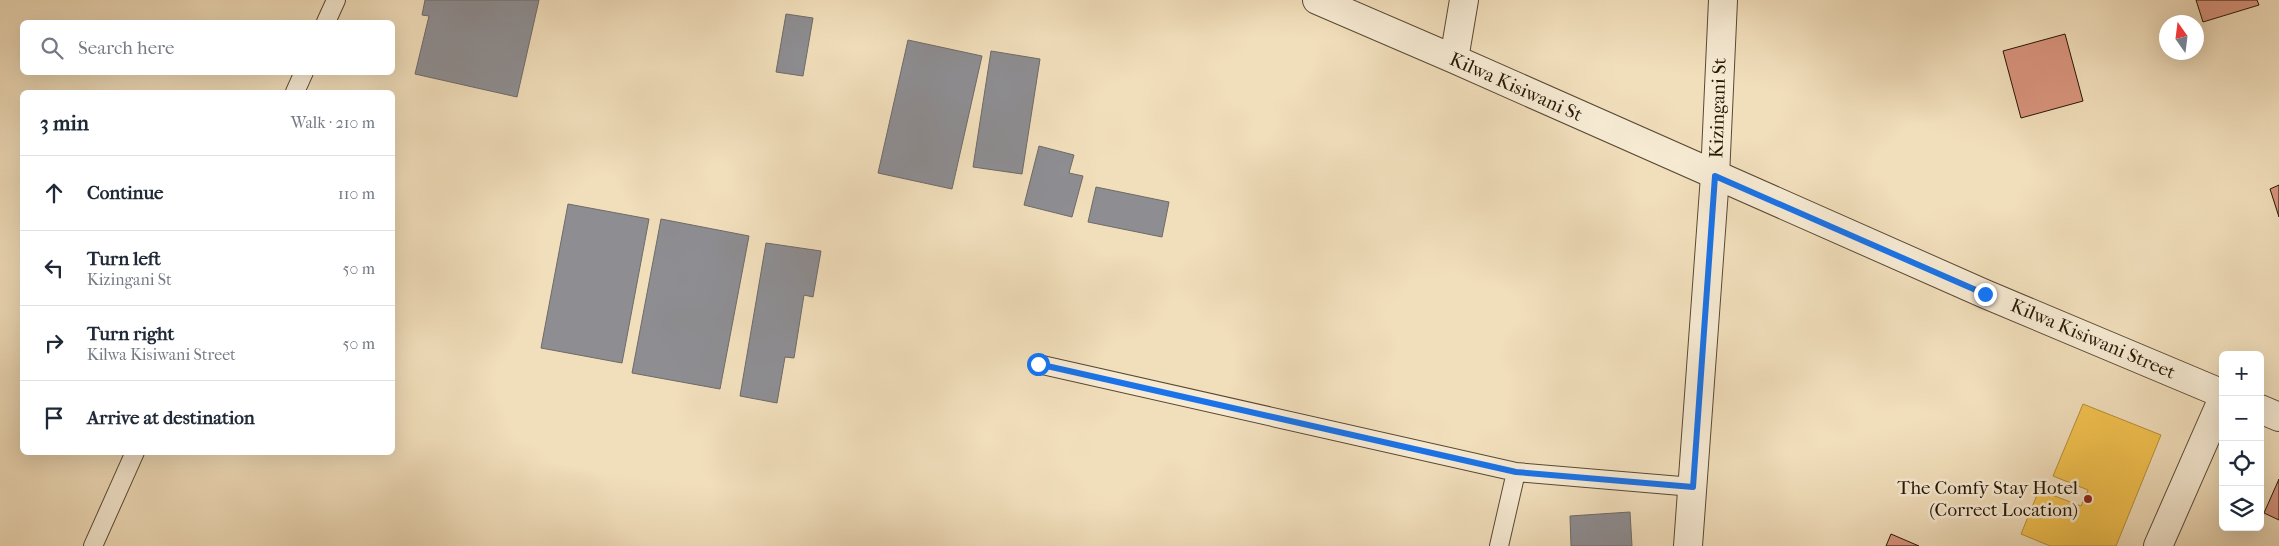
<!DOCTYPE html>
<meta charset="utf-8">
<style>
:root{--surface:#fff;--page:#f6f6f7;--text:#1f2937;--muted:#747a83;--line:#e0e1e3}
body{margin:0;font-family:"IM FELL French Canon",serif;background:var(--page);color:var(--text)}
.controls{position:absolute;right:15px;bottom:15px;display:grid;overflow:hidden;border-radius:8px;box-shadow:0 5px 20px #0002}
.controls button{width:45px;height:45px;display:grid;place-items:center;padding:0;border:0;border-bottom:1px solid var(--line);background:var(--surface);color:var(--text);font:25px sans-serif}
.compass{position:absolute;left:2159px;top:15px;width:45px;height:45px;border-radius:50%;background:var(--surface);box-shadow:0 5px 20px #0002;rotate:346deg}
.stop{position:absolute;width:15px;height:15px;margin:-11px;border:4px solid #1a73e8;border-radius:50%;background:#fff}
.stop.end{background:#1a73e8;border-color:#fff;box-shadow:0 1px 5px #0008}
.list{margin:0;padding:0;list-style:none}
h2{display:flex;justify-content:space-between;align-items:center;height:65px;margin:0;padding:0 20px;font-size:21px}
h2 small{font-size:16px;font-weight:400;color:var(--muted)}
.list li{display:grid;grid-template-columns:32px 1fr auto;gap:15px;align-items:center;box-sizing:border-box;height:75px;padding:0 20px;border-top:1px solid var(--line)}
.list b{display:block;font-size:19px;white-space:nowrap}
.list p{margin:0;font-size:16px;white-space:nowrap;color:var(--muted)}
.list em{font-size:16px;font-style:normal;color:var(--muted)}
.icon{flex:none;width:28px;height:28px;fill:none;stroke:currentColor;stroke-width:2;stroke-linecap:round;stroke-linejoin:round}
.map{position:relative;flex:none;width:2279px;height:546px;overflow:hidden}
.search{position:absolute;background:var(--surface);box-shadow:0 5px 20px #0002;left:20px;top:20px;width:375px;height:55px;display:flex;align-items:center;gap:12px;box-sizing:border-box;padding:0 18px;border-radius:8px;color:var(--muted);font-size:19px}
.panel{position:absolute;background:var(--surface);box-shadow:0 5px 20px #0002;left:20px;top:90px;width:375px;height:365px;border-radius:8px}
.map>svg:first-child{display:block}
.homes{fill:#f2c14e;stroke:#b58e38}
.industry{fill:#8d8d92;stroke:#6e6a68}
.building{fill:#d8947d;stroke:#261705}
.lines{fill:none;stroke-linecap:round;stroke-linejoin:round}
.service-casing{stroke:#594932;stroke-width:20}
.minor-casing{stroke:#594932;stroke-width:30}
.tertiary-casing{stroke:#594932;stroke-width:30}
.service{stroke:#f6ead3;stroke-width:18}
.minor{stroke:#f6ead3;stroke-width:28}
.tertiary{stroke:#f6ead3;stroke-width:28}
.route{stroke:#1a73e8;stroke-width:6}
.poi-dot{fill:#8f2418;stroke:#f6ead3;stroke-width:2}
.labels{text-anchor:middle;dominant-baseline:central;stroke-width:5;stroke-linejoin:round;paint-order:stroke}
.street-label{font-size:19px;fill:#261705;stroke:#f6ead3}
.poi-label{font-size:19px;fill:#261705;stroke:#f6ead3;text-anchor:end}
</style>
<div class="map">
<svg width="2279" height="546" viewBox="0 0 2279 546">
<rect width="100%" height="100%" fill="#f1debb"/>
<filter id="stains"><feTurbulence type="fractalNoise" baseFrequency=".004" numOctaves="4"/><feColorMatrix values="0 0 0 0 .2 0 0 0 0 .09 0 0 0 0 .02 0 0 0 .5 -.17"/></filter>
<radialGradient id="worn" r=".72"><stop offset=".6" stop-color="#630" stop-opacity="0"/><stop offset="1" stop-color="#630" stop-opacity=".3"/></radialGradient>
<path class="homes" d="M2083 404 2161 435 2116 546H2050L2021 534 2039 490 2081 506 2088 490 2053 476Z"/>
<path class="industry" d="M425 0H539L517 97 415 74 429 16 422 15Z
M786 14 813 18 803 76 776 72Z
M908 40 982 56 952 189 878 173Z
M991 51 1040 59 1022 174 973 167Z
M1039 146 1074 155 1069 173 1083 176 1072 217 1024 205Z
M1096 187 1169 202 1162 237 1088 222Z
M568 204 649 219 622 363 541 348Z
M661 219 749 236 720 389 632 373Z
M766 243 821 251 813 297 804 295 794 358 785 357 777 403 740 396Z
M1630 512 1632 546H1571L1570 516Z"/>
<path class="building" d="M2196 0H2257L2259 5 2203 22Z
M2065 34 2083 101 2021 118 2003 51Z
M2279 185V217L2270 189Z
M2279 479V520L2264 513Z
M1891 534 1919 546H1886Z"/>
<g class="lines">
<defs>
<path id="service" d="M326 22 336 0
M295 92 304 72
M1038 364 1516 472 1693 487
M93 546 135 452
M1499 546 1516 472"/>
<path id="minor" d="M1317 0 1454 59 1985 294 2223 394
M1454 59 1464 0
M2260 409 2279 417
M2158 546 2223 398"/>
<path id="tertiary" d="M1688 546 1715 176 1723 0"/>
</defs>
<use href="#service" class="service-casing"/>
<use href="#minor" class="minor-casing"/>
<use href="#tertiary" class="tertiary-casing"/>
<use href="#service" class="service"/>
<use href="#minor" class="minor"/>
<use href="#tertiary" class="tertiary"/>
</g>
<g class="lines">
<path class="route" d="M1038 364 1516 472 1693 487 1715 176 1985 294"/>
</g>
<circle class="poi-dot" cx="2088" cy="499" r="5"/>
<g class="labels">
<g class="street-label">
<text transform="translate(1516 87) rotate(24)">Kilwa Kisiwani St</text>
<text transform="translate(1718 108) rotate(-88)">Kizingani St</text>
<text transform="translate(2093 339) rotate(23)">Kilwa Kisiwani Street</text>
</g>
<g class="poi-label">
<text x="2078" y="488">The Comfy Stay Hotel<tspan x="2078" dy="22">(Correct Location)</tspan></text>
</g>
</g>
<rect width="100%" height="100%" filter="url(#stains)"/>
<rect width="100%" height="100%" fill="url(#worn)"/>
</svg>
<div class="controls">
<button>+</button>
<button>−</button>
<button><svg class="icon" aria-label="locate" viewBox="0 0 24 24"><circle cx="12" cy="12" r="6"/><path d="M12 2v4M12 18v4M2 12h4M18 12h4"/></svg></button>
<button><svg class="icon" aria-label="layers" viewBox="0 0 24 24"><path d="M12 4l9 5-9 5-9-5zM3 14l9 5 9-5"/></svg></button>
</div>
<svg class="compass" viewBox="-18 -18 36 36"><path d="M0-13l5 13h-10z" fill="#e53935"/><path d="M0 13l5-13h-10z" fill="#747a83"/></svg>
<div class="stop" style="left:1038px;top:364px"></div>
<div class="stop end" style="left:1985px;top:294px"></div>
<div class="search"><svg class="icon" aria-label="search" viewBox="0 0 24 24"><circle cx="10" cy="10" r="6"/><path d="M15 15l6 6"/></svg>Search here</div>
<section class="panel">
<h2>3 min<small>Walk · 210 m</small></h2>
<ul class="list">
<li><svg class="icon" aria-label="ahead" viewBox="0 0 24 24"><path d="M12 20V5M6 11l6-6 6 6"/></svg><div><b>Continue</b></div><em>110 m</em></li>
<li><svg class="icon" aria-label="left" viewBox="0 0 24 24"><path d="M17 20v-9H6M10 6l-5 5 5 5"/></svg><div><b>Turn left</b><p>Kizingani St</p></div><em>50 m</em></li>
<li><svg class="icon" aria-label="right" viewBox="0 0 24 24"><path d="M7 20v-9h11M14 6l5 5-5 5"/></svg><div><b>Turn right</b><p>Kilwa Kisiwani Street</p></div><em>50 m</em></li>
<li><svg class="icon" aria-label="arrive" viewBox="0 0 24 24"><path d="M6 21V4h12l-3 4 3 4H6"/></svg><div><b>Arrive at destination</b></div></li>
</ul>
</section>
</div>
